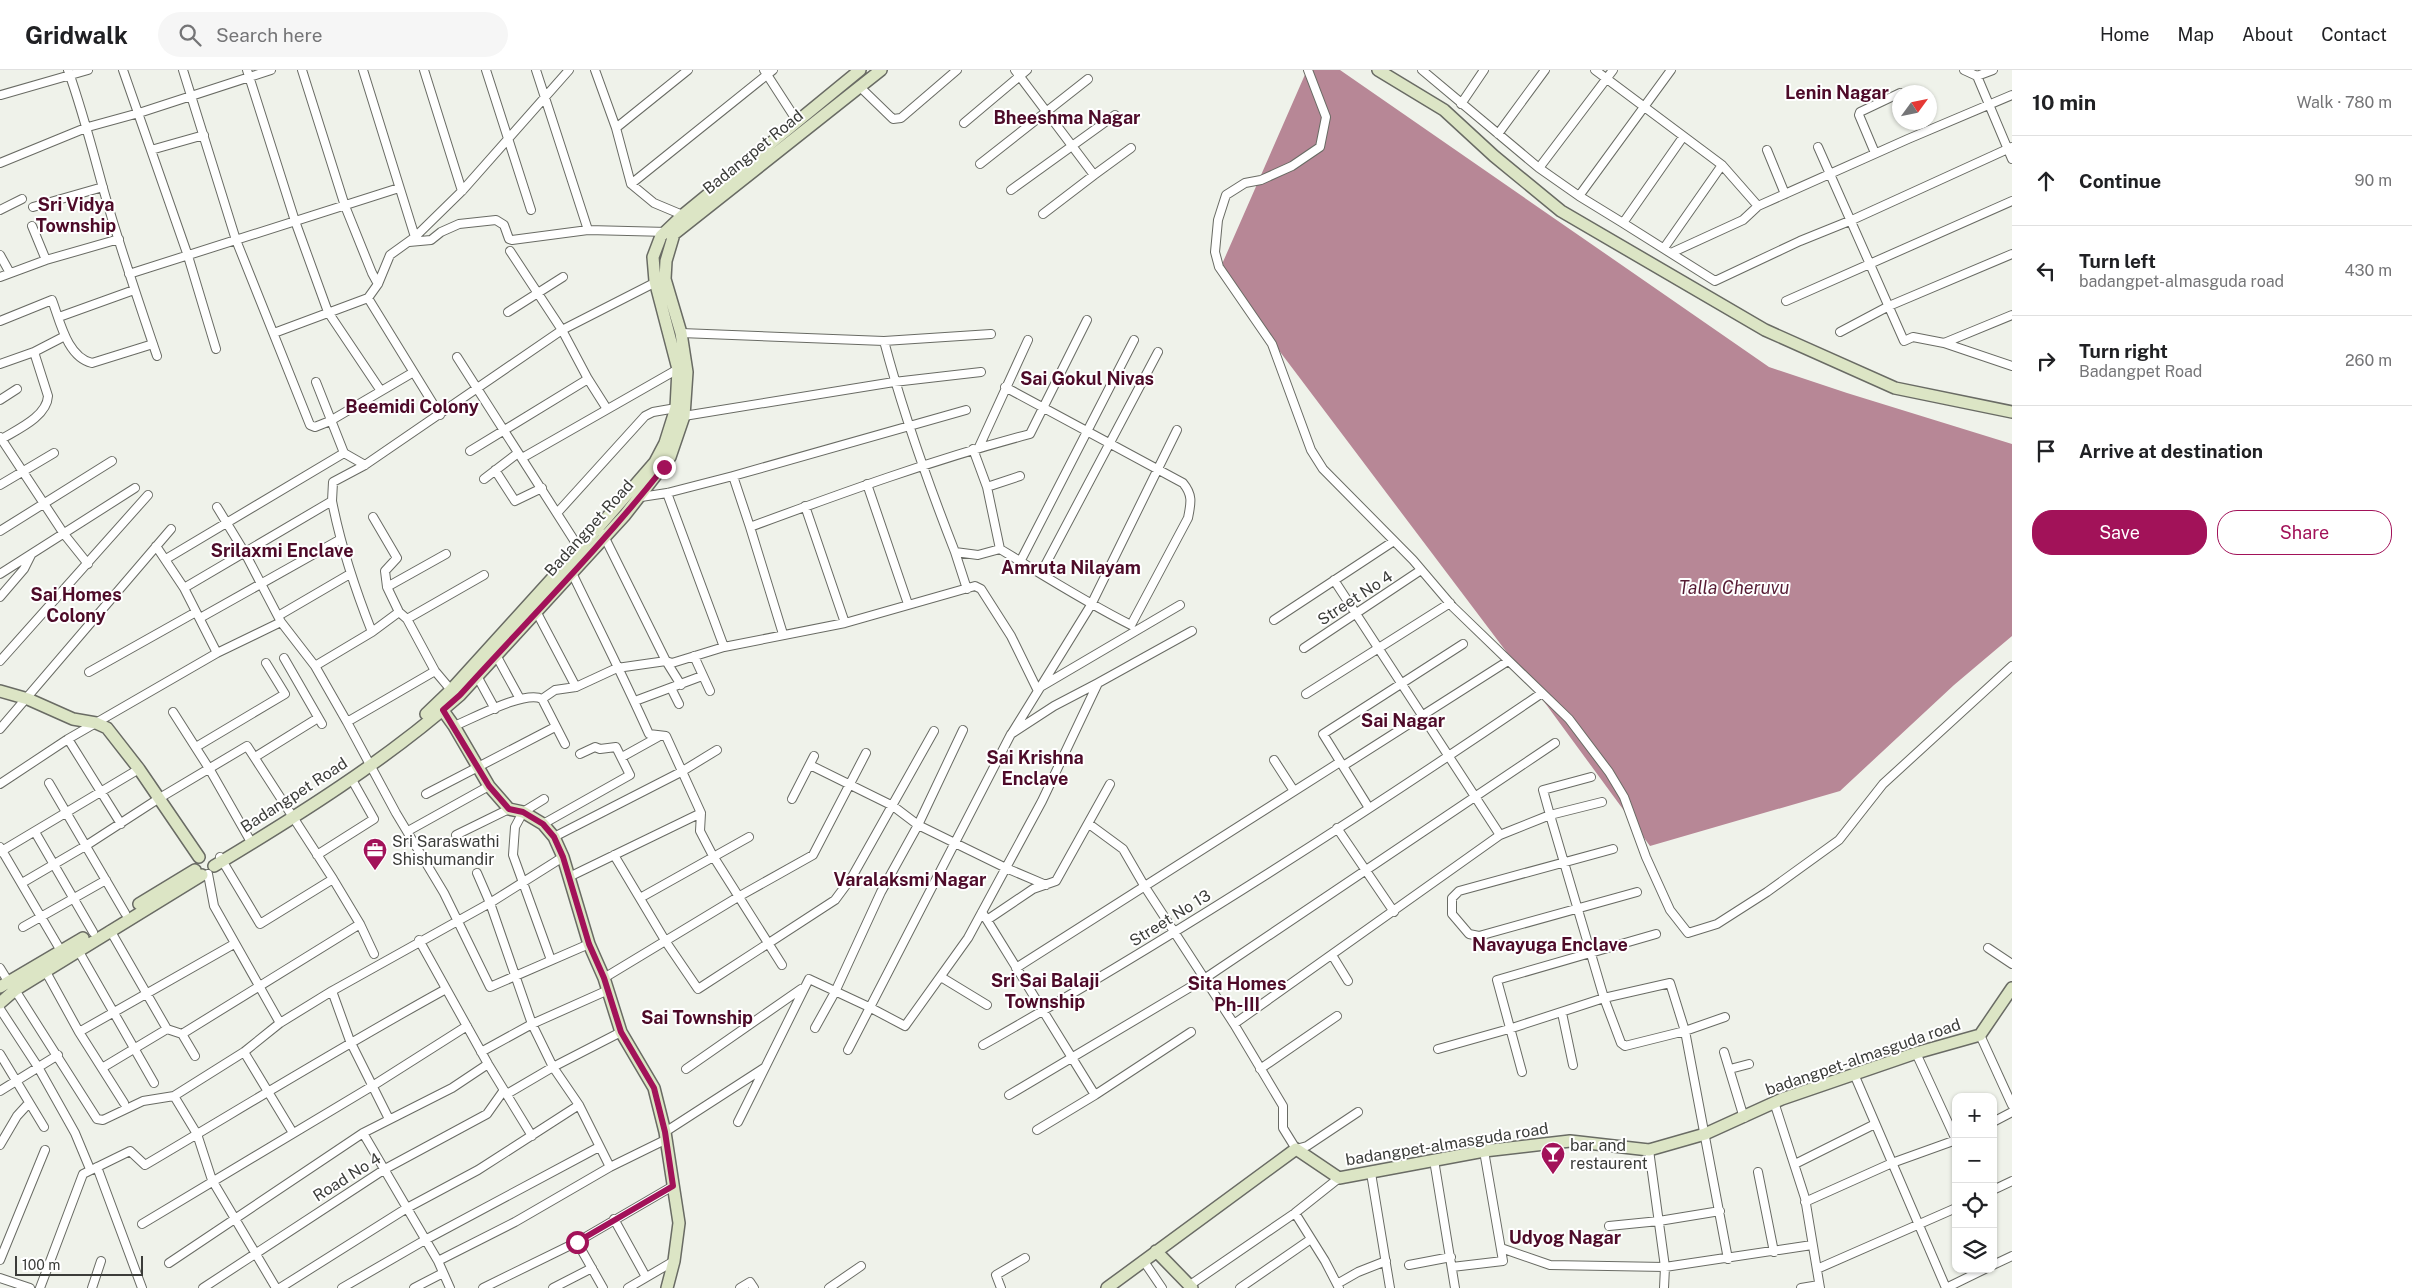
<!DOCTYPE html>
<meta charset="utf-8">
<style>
:root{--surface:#fff;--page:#f6f6f6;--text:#202124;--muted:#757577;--line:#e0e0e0;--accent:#a21259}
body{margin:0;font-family:"Public Sans",sans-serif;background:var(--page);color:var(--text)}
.controls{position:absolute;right:15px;bottom:15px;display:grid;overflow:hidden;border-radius:10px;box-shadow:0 1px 4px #0004}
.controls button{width:45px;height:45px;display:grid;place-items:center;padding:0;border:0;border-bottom:1px solid var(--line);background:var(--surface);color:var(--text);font:25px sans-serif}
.compass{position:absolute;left:1892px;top:15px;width:45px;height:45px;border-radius:50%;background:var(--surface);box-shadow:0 1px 4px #0004;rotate:57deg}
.scale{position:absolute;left:15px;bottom:12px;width:128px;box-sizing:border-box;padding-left:5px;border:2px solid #3b3c39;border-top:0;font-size:14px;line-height:18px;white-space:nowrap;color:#3b3c39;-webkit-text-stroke:4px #fff;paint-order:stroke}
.stop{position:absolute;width:15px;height:15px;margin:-11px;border:4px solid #a21259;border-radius:50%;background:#fff}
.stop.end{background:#a21259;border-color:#fff;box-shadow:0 1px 5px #0008}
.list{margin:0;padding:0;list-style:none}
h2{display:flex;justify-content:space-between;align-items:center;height:65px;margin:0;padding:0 20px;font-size:21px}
h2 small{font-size:16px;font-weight:400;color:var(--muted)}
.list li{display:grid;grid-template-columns:32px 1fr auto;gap:15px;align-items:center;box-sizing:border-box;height:90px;padding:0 20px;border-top:1px solid var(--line)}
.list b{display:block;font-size:19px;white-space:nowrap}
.list p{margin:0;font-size:16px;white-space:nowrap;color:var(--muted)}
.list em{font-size:16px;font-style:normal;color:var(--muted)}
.actions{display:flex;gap:10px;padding:15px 20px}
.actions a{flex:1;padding:11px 0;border:1px solid var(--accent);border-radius:20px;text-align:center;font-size:18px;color:var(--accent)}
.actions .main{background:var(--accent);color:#fff}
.icon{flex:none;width:28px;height:28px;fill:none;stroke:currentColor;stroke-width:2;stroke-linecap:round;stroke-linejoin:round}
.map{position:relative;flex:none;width:2012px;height:1218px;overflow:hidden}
header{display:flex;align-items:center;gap:30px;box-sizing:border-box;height:70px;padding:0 25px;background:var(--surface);border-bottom:1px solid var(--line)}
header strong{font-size:24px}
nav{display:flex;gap:28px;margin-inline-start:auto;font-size:18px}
.search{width:350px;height:45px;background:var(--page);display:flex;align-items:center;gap:12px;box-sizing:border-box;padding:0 18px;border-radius:28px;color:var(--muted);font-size:19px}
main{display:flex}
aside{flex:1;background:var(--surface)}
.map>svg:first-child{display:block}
.water{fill:#b78796}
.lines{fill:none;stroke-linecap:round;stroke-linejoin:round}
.street-casing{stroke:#696b64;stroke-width:10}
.secondary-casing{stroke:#696b64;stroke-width:14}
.street{stroke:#fff;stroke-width:8}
.secondary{stroke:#dce5c5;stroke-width:11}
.route{stroke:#a21259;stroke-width:6}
.labels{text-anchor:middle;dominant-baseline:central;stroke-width:4;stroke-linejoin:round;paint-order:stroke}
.street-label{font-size:16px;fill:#3b3c39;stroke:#fff}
.poi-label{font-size:16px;fill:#3b3c39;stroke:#fff;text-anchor:start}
.neighbourhood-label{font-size:18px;font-weight:bold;fill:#4e0b29;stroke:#fff}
.water-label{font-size:18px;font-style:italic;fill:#571c34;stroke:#fff}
</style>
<header>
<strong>Gridwalk</strong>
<div class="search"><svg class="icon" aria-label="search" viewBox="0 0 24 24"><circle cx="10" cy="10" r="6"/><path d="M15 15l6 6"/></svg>Search here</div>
<nav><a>Home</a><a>Map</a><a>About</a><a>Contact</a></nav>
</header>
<main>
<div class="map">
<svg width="2012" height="1218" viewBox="0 0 2012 1218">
<rect width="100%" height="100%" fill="#eff2ea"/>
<path class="water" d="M1307 0H1340L1769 297 1847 323 2012 374V566L1954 615 1840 721 1650 776 1548 637 1219 201Z"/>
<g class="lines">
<defs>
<path id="street" d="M68 0C82 39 92 78 103 118 119 175 138 230 157 286
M123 0 188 186 216 279
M183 0 236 170 310 355 315 357 330 351 412 303
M247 0 295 151 328 242 381 321
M302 0 345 136 372 203 378 214
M363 0 415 167
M424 0 462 121
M486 0 531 140
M536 0 588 160 668 162
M595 0 616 58 631 114 654 133 685 146
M764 0 797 51
M1015 0 1094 105 1131 78
M1308 0 1326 47 1320 77 1292 96 1261 110 1245 113 1226 125 1218 150 1215 182 1219 197 1272 274 1311 380 1323 399 1413 490 1453 537 1569 649 1609 702 1624 727 1646 787 1670 840 1688 863 1717 854 1767 822 1839 770 1883 714 2012 596
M1422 0 1539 98 1579 126 1671 0
M1595 0 1722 95 1758 136 1908 69 2012 25
M1964 0 1977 6 2012 89
M1977 6 1993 0
M860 17 893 49 901 48 957 0
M1 25 88 0
M1461 34 1484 0
M964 53 1027 0
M616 58 688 0
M1498 64 1545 0
M1818 77 1904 271 1913 267 1944 273 2012 245
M151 80 204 65
M1767 80 1785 124
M1875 83 1859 45 1860 42 1900 23
M0 93 88 57 139 43 271 0
M980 94 1088 9
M1539 98 1613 0
M631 114 773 0
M1011 120 1115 45
M1579 126 1623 153 1683 67
M33 137 103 117
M0 140 22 129
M1043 144 1094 105
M1623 153 1715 211 1800 171 1852 150 2012 77
M32 156 46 190
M409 172 431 170 441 162 459 154 496 150 504 155 509 169 512 170 588 160
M1664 178 1722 95
M510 181 562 260 588 309 607 339
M1671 183 1743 150 1758 136
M0 185 10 203
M129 204 399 118
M0 207 46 190 119 169
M368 228 440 345
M1786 231 2012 131
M508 242 563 207
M59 247 134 220
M0 251 52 230C60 251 67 287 92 293L153 274
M1840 262 1889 236 2012 184
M274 263 368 228 378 214 390 185 415 167 462 121 569 0
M681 263 884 271 991 264
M884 271C903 343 928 413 955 482L978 485 1000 479
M1944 273 2012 296
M457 287 579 478
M0 294 34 282 65 266
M316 312 344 383 365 395
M0 330 17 319
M684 346 894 312 981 302
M0 367 64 464 88 494
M0 370C16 360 47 347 48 326L34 282
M979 377 1028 270
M973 379 987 417 1000 479C1043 505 1085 532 1131 555L1188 448C1191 433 1193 425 1183 413L1005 317
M470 381 588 309
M522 388 678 299
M495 400 515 431 542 418
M733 406 750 457C842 423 935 389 1030 364L1087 250
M484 409 518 383
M867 414 908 534
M0 415 54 383
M987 417 1020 406
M667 423 724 577
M641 427 667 423 733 406 966 340
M332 431C341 477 355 519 372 562
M805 436 845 553
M217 437 245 483 281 552 315 596 347 652 396 743 444 823 490 917 589 874
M558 442 645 346 653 342 676 338
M373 447 397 488 385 501 387 517
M750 457 783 564
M0 461 112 391
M603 464 666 591 681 615
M156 476 184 518 217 583 281 552
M955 482 967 519
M166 489 344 383
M1020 492 1134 270
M572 503C598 557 625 610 649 664L666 666 701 743 700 761 713 786 782 895
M1041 503 1158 282
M0 504 135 418
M1334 510 1500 765
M184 518 332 431 333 412 365 395 562 260 660 210
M0 527 24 499 31 485
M536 541 576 617
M399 542 387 517 446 484
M278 546 350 504
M200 548 339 470
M1274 550 1394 471
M1304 578 1421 500
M496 585 520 629
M694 586 710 621
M284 588 322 654
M0 591 148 425
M315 596 372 562 399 542 407 549
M89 602 196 542
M477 606 495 639
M671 618 679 634
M451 620 435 601 407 549 484 505
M1306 624 1450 533
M542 629 565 674
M635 631 702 606
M173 642 210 700 251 772
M347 652 435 601
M454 656C472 649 525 620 542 629L555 620 576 617 617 598 666 591 672 593 724 577 845 553 975 516 981 519 1011 566 1037 619 1180 535
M0 659 171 459
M1012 663 1091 535 1177 360
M68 669 121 754
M196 677 285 624 266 593
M255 687 318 648
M622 687 658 667
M1274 690 1294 721
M810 695 893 736 918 755 1006 798 1046 815
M1343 696 1508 591
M1591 707 1543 720 1550 745 1604 928 1670 913 1685 961 1728 1189
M49 713 125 843
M0 714 68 669 217 583
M426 724 555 657
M544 729 523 742 515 757 513 785 551 890
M792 729 814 686
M1369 738 1323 664 1463 574
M543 754 630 705 616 677 600 679 595 677 580 684
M1089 754 1123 779 1145 817 1234 954 1283 1036V1058L1296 1079 1307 1076 1358 1042
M1337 758 1394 842
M408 761 489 716
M35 762 93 862
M456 765 509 739
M554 767 681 702 717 680
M0 777 61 881
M1613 779 1459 821 1452 828V844L1469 864 1479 866 1637 822
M0 782 139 699
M317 785 374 749 351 708
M614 785 666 872 698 919 835 830 852 807 934 661
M220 787 260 854 333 809
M477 803 490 833 532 954 553 997 579 1035 610 1097 665 1070
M208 804 214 836 280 953
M569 807 701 743
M22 813 87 775 158 729 247 676 333 809 360 854 374 884
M640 828 749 767
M982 842 1095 1025 1191 962
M987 850 1033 819 1056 811 1110 714
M23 857 106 810
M110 860 167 959 182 964 195 986
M419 870 488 994 532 1066
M1988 878 2012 894
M78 880 154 1013
M1332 885 1348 911
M0 898 8 911
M1016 898 1340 692
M46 902 79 962 124 1033
M941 907 987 935
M604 908 738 827 813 785 866 683
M15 920 97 1049 103 1050 143 1031 174 1026 244 982 280 953 332 921 490 833 563 787
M332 921 350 971 389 1049
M0 939 38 997 75 1063 90 1099
M1562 943 1573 995
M1234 954 1500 765 1550 745 1602 732
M815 958 835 922 881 822 918 755 963 660
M79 962 234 874
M182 964 360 854
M1980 965 2012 1035
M983 975C1174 867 1360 747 1542 623
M1438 979 1509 959 1604 928 1621 973 1625 976 1685 961 1725 947
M848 980 1011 664 1054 636 1098 613
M244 982 293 1063
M481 982 532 954 606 921
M1724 982 1744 1048
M1916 983 1956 1070
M0 984 44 1057
M102 998 167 959
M686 999 801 919
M1260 999 1337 946
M1730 999 1749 994
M1522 1002 1497 910 1656 864
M1854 1004 1946 1218
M0 1021 58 985
M507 1024 553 997 621 962
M1009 1025 1204 909 1555 673
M174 1026 197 1064 212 1110 276 1218
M1774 1032 1805 1128 1820 1218
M738 1052 809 909 869 937 905 956 968 868 1042 731 1098 613 1192 561
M1993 1052 2012 1042
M1037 1060 1095 1025
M665 1062 764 998
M363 1063 438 1191 450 1218
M0 1075 17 1046 28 1034
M1649 1080 1665 1197 1664 1218
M1434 1090 1455 1218
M1795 1094 1875 1054
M97 1097 142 1218
M1758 1102 1774 1182
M1371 1103 1390 1218
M1993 1120 2012 1111
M1805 1132 1892 1093 1956 1070
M1295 1143 1325 1191 1339 1218
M614 1149 646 1207
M142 1154 374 1015 467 956
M1609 1156 1659 1151 1720 1141
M577 1172 603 1218
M1501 1178 1550 1195 1665 1197 1812 1175
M0 1190 45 1080
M1143 1190 1162 1218
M438 1191 515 1152 610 1097
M169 1193 363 1063 452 1018 488 994
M1409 1195 1451 1187
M1993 1195 2012 1186
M1452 1197 1503 1191 1484 1081
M1817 1199 1956 1138
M0 1208 30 1218
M1337 1214 1358 1202 1386 1191
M1190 1215 1295 1143 1339 1108
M40 1218 83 1104 130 1081 145 1095C245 1036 344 975 446 919
M92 1218 101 1191
M203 1218 385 1099 487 1044 504 1020
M280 1218 407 1138 478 1100 579 1035
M342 1218 425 1170 599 1077
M414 1218 443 1203
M483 1218 577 1172 673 1116
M553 1218 592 1198
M628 1218 674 1191
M740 1218 750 1212 754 1218
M829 1218 861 1196
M1001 1218 996 1205 1025 1188
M1240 1218 1311 1169
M1801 1218 1819 1215
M1946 1218 1985 1199"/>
<path id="secondary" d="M1378 0 1444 40 1494 86 1561 141 1765 260 1895 318 2012 342
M0 621 28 629 73 649 96 653 107 658 139 699 199 787
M439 635 454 656 489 716 509 739 523 742 543 754 554 767 563 787 589 874 604 908 621 962 654 1018 665 1062 679 1153 674 1191 667 1218
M426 644 451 620 597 459 655 392 665 373 676 338 678 299 655 211 653 187 661 166 683 145 860 0
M214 796C299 745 385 691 460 625L625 445 670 387 684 346 687 302 681 263 665 209 666 191 674 164 881 0
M139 834 195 800
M0 917 83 868
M0 933 15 920 202 805
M1156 1181 1192 1218
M1107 1218 1296 1079 1339 1108 1484 1081 1570 1071 1649 1080 1705 1064 1782 1029 1916 983 1980 965 2012 918"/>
</defs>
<use href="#street" class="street-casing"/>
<use href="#secondary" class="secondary-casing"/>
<use href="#street" class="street"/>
<use href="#secondary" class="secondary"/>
</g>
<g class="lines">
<path class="route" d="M577 1172 673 1116 665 1062 654 1018 621 962 604 908 589 874 563 787 554 767 543 754 523 742 509 739 489 716 443 640 460 625C528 550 601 477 664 397"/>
</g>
<defs>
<symbol id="office-pin" viewBox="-11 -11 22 30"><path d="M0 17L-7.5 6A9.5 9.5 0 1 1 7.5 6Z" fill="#a21259" stroke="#fff"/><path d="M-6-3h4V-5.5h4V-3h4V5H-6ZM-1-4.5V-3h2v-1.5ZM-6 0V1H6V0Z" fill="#fff"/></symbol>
<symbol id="bar-pin" viewBox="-11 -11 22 30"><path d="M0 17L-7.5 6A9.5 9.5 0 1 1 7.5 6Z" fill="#a21259" stroke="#fff"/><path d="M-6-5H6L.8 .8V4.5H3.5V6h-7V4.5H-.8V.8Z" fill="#fff"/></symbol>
</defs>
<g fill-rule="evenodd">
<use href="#office-pin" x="361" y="766" width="28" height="38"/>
<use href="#bar-pin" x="1539" y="1070" width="28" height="38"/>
</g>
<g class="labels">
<g class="street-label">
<text transform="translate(753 82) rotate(-39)">Badangpet Road</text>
<text transform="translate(589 458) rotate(-48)">Badangpet Road</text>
<text transform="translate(1355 528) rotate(-33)">Street No 4</text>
<text transform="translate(294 725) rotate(-33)">Badangpet Road</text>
<text transform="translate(1170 848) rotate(-32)">Street No 13</text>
<text transform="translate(1863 987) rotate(-19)">badangpet-almasguda road</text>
<text transform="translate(1447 1074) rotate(-9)">badangpet-almasguda road</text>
<text transform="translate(347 1107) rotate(-32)">Road No 4</text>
</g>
<g class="poi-label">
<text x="392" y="771">Sri Saraswathi<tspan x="392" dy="18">Shishumandir</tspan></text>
<text x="1570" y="1075">bar and<tspan x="1570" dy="18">restaurent</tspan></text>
</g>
<g class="neighbourhood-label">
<text x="1837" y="22">Lenin Nagar</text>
<text x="1067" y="47">Bheeshma Nagar</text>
<text x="76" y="134">Sri Vidya<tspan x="76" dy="21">Township</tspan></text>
<text x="1087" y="308">Sai Gokul Nivas</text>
<text x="412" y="336">Beemidi Colony</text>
<text x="282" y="480">Srilaxmi Enclave</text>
<text x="1071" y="497">Amruta Nilayam</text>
<text x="76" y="524">Sai Homes<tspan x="76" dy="21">Colony</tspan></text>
<text x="1403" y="650">Sai Nagar</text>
<text x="1035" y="687">Sai Krishna<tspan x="1035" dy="21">Enclave</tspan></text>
<text x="910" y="809">Varalaksmi Nagar</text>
<text x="1550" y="874">Navayuga Enclave</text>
<text x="1045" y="910">Sri Sai Balaji<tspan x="1045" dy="21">Township</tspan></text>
<text x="1237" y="913">Sita Homes<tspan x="1237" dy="21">Ph-III</tspan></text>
<text x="697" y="947">Sai Township</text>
<text x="1565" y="1167">Udyog Nagar</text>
</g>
<g class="water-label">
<text x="1734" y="517">Talla Cheruvu</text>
</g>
</g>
</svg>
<div class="controls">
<button>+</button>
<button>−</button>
<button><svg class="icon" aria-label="locate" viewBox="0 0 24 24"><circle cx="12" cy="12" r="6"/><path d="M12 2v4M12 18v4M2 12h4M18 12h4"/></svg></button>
<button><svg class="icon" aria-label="layers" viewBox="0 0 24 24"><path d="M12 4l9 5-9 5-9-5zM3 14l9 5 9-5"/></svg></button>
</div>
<svg class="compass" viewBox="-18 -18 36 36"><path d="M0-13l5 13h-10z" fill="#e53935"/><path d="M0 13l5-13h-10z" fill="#757577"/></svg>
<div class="scale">100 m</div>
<div class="stop" style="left:577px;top:1172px"></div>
<div class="stop end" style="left:664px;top:397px"></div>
</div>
<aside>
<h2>10 min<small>Walk · 780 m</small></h2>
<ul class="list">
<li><svg class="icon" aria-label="ahead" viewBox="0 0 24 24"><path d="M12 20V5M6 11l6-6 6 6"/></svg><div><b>Continue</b></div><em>90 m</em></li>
<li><svg class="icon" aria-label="left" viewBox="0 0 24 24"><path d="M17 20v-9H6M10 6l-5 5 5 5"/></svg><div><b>Turn left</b><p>badangpet-almasguda road</p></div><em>430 m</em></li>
<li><svg class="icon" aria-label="right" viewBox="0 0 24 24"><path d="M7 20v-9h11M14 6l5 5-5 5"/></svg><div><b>Turn right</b><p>Badangpet Road</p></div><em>260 m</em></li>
<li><svg class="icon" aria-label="arrive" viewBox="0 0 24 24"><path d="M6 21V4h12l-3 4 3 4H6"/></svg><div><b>Arrive at destination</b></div></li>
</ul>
<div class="actions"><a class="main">Save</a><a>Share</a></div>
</aside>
</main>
